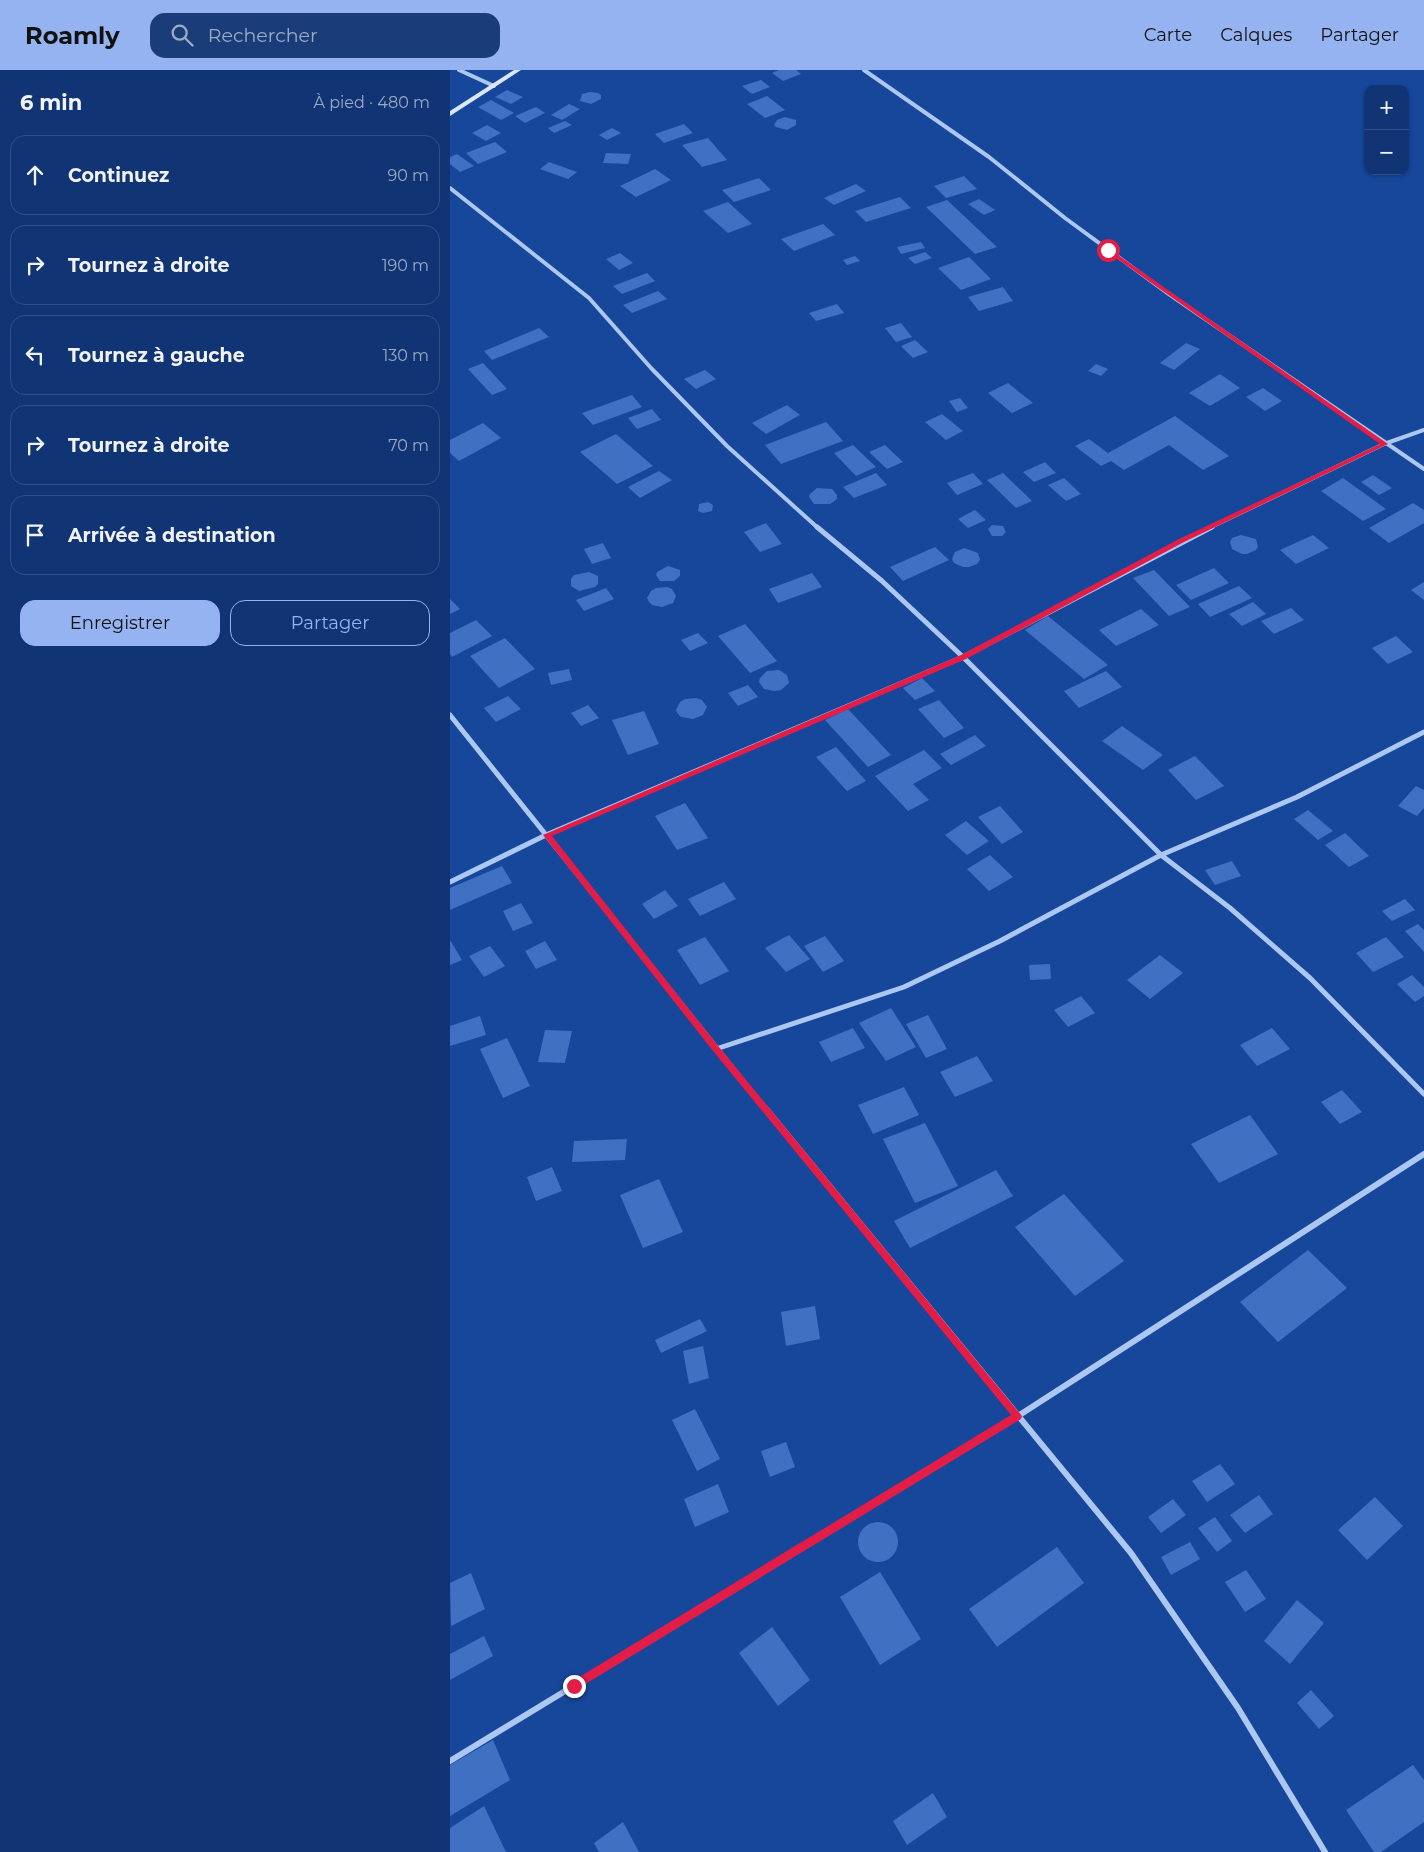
<!DOCTYPE html>
<html lang="fr">
<meta charset="utf-8">
<style>
:root{--surface:#113574;--page:#1a3d79;--text:#f1f3f6;--muted:#9cabc5;--line:#305086;--accent:#95b2f1}
body{margin:0;font-family:Montserrat,sans-serif;background:var(--page);color:var(--text)}
.controls{position:absolute;right:15px;top:15px;display:grid;overflow:hidden;border-radius:10px;box-shadow:0 1px 4px #0004}
.controls button{width:45px;height:45px;display:grid;place-items:center;padding:0;border:0;border-bottom:1px solid var(--line);background:var(--surface);color:var(--text);font:25px sans-serif}
.stop{position:absolute;width:15px;height:15px;margin:-11px;border:4px solid #e11d48;border-radius:50%;background:#fff}
.stop.end{background:#e11d48;border-color:#fff;box-shadow:0 1px 5px #0008}
.list{margin:0;padding:0;list-style:none}
h2{display:flex;justify-content:space-between;align-items:center;height:65px;margin:0;padding:0 20px;font-size:21px}
h2 small{font-size:16px;font-weight:400;color:var(--muted)}
.list li{display:grid;grid-template-columns:32px 1fr auto;gap:15px;align-items:center;box-sizing:border-box;height:80px;margin:0 10px 10px;padding:0 10px;border:1px solid var(--line);border-radius:15px}
.list b{display:block;font-size:19px;white-space:nowrap}
.list em{font-size:16px;font-style:normal;color:var(--muted)}
.actions{display:flex;gap:10px;padding:15px 20px}
.actions a{flex:1;padding:11px 0;border:1px solid var(--accent);border-radius:15px;text-align:center;font-size:18px;color:var(--accent)}
.actions .main{background:var(--accent);color:#111}
.icon{flex:none;width:28px;height:28px;fill:none;stroke:currentColor;stroke-width:2;stroke-linecap:round;stroke-linejoin:round}
.map{position:relative;flex:none;width:974px;height:1782px;overflow:hidden}
header{display:flex;align-items:center;gap:30px;box-sizing:border-box;height:70px;padding:0 25px;background:var(--accent);color:#111}
header strong{font-size:24px}
nav{display:flex;gap:28px;margin-inline-start:auto;font-size:18px}
.search{width:350px;height:45px;background:var(--page);display:flex;align-items:center;gap:12px;box-sizing:border-box;padding:0 18px;border-radius:15px;color:var(--muted);font-size:19px}
main{display:flex}
aside{flex:1;background:var(--surface)}
.map>svg:first-child{display:block}
.building{fill:#3f70c1}
.lines{fill:none;stroke-linecap:round;stroke-linejoin:round}
.street-far2{stroke:#acc7f2;stroke-width:4}
.street-far1{stroke:#acc7f2;stroke-width:5}
.street{stroke:#acc7f2;stroke-width:6}
.secondary{fill:#dbe7fc;fill-rule:evenodd}
.route{fill:#e11d48}
</style>
<header>
<strong>Roamly</strong>
<div class="search"><svg class="icon" aria-label="search" viewBox="0 0 24 24"><circle cx="10" cy="10" r="6"/><path d="M15 15l6 6"/></svg>Rechercher</div>
<nav><a>Carte</a><a>Calques</a><a>Partager</a></nav>
</header>
<main>
<aside>
<h2>6 min<small>À pied · 480 m</small></h2>
<ul class="list">
<li><svg class="icon" aria-label="ahead" viewBox="0 0 24 24"><path d="M12 20V5M6 11l6-6 6 6"/></svg><div><b>Continuez</b></div><em>90 m</em></li>
<li><svg class="icon" aria-label="right" viewBox="0 0 24 24"><path d="M7 20v-9h11M14 6l5 5-5 5"/></svg><div><b>Tournez à droite</b></div><em>190 m</em></li>
<li><svg class="icon" aria-label="left" viewBox="0 0 24 24"><path d="M17 20v-9H6M10 6l-5 5 5 5"/></svg><div><b>Tournez à gauche</b></div><em>130 m</em></li>
<li><svg class="icon" aria-label="right" viewBox="0 0 24 24"><path d="M7 20v-9h11M14 6l5 5-5 5"/></svg><div><b>Tournez à droite</b></div><em>70 m</em></li>
<li><svg class="icon" aria-label="arrive" viewBox="0 0 24 24"><path d="M6 21V4h12l-3 4 3 4H6"/></svg><div><b>Arrivée à destination</b></div></li>
</ul>
<div class="actions"><a class="main">Enregistrer</a><a>Partager</a></div>
</aside>
<div class="map">
<svg width="974" height="1782" viewBox="0 0 974 1782">
<rect width="100%" height="100%" fill="#17479b"/>
<path class="building" d="M329 0H346L351 4 333 11 322 3Z
M311 10 320 17 302 24 292 16Z
M57 20 73 27 61 34 45 27Z
M140 22 148 23 151 25V29L141 34 130 31 132 24Z
M317 26 335 40 315 48 297 34Z
M41 30 64 43 51 50 28 37Z
M119 34 130 39 112 50 101 45Z
M86 37 95 43 75 53 65 46Z
M335 47 346 50V55L337 60 326 57 324 55 327 50Z
M115 51 122 55 104 63 98 58Z
M234 54 243 63 214 73 205 64Z
M37 55 51 63 36 71 22 63Z
M162 58 171 63 157 70 149 65Z
M258 68 277 90 252 97 232 75Z
M45 72 57 82 28 94 16 83Z
M156 83 181 84 178 94 153 93Z
M7 84 24 96 10 102 0 94V87Z
M99 92 127 102 118 109 90 99Z
M205 99 221 110 186 127 170 116Z
M514 106 527 119 496 128 484 116Z
M309 108 321 120 284 132 272 120Z
M406 114 416 121 384 135 374 128Z
M450 127 461 138 416 152 405 141Z
M529 129 545 140 534 145 518 134Z
M497 130 547 177 525 184 476 137Z
M278 132 302 154 278 163 253 141Z
M373 154 385 165 344 181 331 169Z
M471 172 475 178 451 184 447 177Z
M475 182 482 188 465 194 458 188Z
M170 183 183 193 169 200 156 189Z
M405 186 410 191 397 195 393 190Z
M519 187 541 209 511 220 488 198Z
M197 203 205 211 172 224 163 216Z
M553 217 563 231 529 241 518 227Z
M208 221 217 229 182 243 173 235Z
M387 234 394 243 366 251 359 243Z
M451 253 462 267 446 272 435 258Z
M89 258 99 267 42 290 34 281Z
M465 270 478 282 463 288 451 276Z
M736 273 750 279 724 300 710 293Z
M33 293 57 319 42 325 18 299Z
M646 294 658 299 651 306 638 301Z
M255 300 266 309 246 319 234 309Z
M770 304 790 318 760 336 739 323Z
M558 313 583 333 562 343 538 323Z
M813 318 832 331 815 341 796 327Z
M182 325 192 337 143 355 132 343Z
M510 328 518 338 507 342 499 331Z
M337 335 350 345 316 364 302 353Z
M202 339 211 350 187 359 178 348Z
M492 344 513 361 496 370 475 352Z
M725 346 779 386 753 400 719 375 674 400 661 391 651 396 625 376 639 369 658 383Z
M376 352 393 371 331 394 315 375Z
M33 353 51 368 9 391 0 383V370Z
M166 364 203 396 167 414 130 382Z
M403 375 426 397 406 406 384 383Z
M435 375 453 392 437 399 419 382Z
M595 392 606 403 584 412 573 402Z
M209 401 222 410 190 428 178 417Z
M426 403 437 415 404 428 393 417Z
M523 403 533 414 507 425 497 413Z
M553 403 582 431 566 438 537 410Z
M923 405 942 418 929 425 911 412Z
M614 408 631 424 616 431 598 415Z
M893 408 936 439 913 451 871 421Z
M367 418 382 419 387 425V429L380 434H364L359 427 360 424Z
M258 432 263 435 262 441 253 443 248 441 249 434Z
M963 433 974 440V453L939 473 919 458Z
M525 440 536 450 518 458 508 449Z
M316 453 332 474 310 482 294 462Z
M542 455 553 456 556 462 552 466H542L538 459Z
M791 465 806 469 808 477 806 480 797 484H792L782 479 780 472 782 468Z
M863 465 879 478 846 494 830 480Z
M153 473 161 488 142 494 134 479Z
M485 477 499 490 453 511 440 497Z
M514 478 528 483 530 490 527 494 519 497H513L504 493 502 489 505 482Z
M218 496 230 500V506L224 511H210L206 505 207 502Z
M764 498 779 513 741 530 726 515Z
M704 500 740 537 719 546 683 508Z
M139 502 148 506V514L145 517 129 521 121 516V509L124 505Z
M362 503 372 517 328 533 319 519Z
M974 512V530L961 520Z
M789 516 802 528 760 547 748 534Z
M217 517 222 519 226 526 223 533 212 537 202 535 199 532 197 528 201 521 206 518Z
M156 518 164 529 134 541 126 530Z
M0 529 10 539 0 544Z
M803 532 816 544 792 556 779 544Z
M841 538 854 550 824 564 811 551Z
M691 539 709 555 666 576 649 560Z
M598 546 658 595 634 609 575 560Z
M26 550 42 566 2 587 0 584V563Z
M295 554 327 591 300 603 268 566Z
M248 563 258 573 240 581 231 570Z
M946 566 963 582 938 594 922 578Z
M55 568 85 599 49 618 20 586Z
M119 599 122 610 101 615 98 603Z
M329 600 337 605 339 613 331 620 325 621 314 619 309 612 310 608 317 601Z
M656 601 672 617 629 638 614 621Z
M472 608 485 621 465 630 453 618Z
M298 615 308 627 288 636 278 623Z
M58 626 71 639 46 652 34 638Z
M246 628 252 630 257 637 253 645 243 649 231 647 228 644 226 640 230 632 235 629Z
M489 630 514 658 494 668 468 639Z
M138 635 149 648 131 656 121 643Z
M398 639 441 685 418 697 375 650Z
M194 641 209 674 178 685 162 650Z
M672 656 713 685 693 700 652 671Z
M525 665 536 676 501 695 490 684Z
M386 677 416 711 397 721 366 687Z
M474 680 492 698 463 714 479 730 458 741 425 706Z
M745 686 774 716 746 730 718 700Z
M966 716 974 720V738L967 746 948 736Z
M235 733 258 768 227 780 205 746Z
M550 736 573 762 552 774 528 747Z
M858 740 883 761 868 770 844 749Z
M516 751 539 771 517 785 495 765Z
M895 763 919 786 899 797 875 775Z
M540 785 563 807 539 821 517 799Z
M782 791 791 806 765 815 755 800Z
M52 796 62 813 0 840V818Z
M274 812 286 829 250 846 238 829Z
M215 820 228 836 204 849 192 834Z
M955 829 965 840 942 851 932 841Z
M71 833 83 853 63 861 53 841Z
M968 854 974 860V882L955 861Z
M339 865 360 889 336 902 315 878Z
M375 866 394 891 373 902 354 876Z
M255 867 279 901 250 915 227 880Z
M936 867 954 887 923 902 906 883Z
M0 870 12 890 0 895Z
M95 871 107 890 86 899 75 881Z
M40 876 55 896 34 907 19 886Z
M710 885 733 903 700 929 677 910Z
M600 894 601 909 580 910 579 895Z
M962 905 974 917V926L965 932 947 914Z
M631 926 645 943 618 957 604 940Z
M441 938 466 977 436 991 409 953Z
M478 945 497 979 476 988 456 954Z
M30 946 36 965 0 976V956Z
M403 958 415 978 381 992 369 972Z
M822 958 840 979 807 996 790 975Z
M95 960 122 961 115 993 88 992Z
M57 968 80 1016 53 1028 30 979Z
M527 986 543 1011 505 1027 490 1002Z
M454 1017 469 1045 423 1064 408 1035Z
M892 1020 912 1042 890 1054 871 1032Z
M800 1045 828 1084 769 1113 741 1074Z
M475 1053 508 1116 465 1133 433 1069Z
M177 1069 175 1090 122 1092 124 1071Z
M102 1097 112 1121 86 1131 77 1107Z
M546 1100 563 1126 460 1178 444 1151Z
M209 1109 233 1162 193 1178 170 1125Z
M614 1124 674 1191 625 1226 565 1157Z
M858 1180 897 1218 828 1272 790 1232Z
M365 1236 370 1269 336 1276 331 1242Z
M250 1249 257 1261 211 1283 205 1270Z
M253 1276 259 1308 239 1314 233 1281Z
M245 1339 270 1389 247 1401 222 1350Z
M336 1372 345 1397 320 1407 311 1381Z
M770 1394 785 1414 757 1432 742 1411Z
M268 1414 279 1442 245 1457 234 1429Z
M809 1425 823 1444 795 1463 780 1445Z
M925 1427 953 1456 917 1490 888 1460Z
M723 1429 736 1445 711 1463 698 1447Z
M765 1447 782 1471 767 1482 748 1458Z
M408 1472a20 20 0 1 1 40 0a20 20 0 1 1-40 0Z
M740 1472 750 1489 721 1505 711 1487Z
M607 1477 634 1513 547 1577 519 1539Z
M796 1500 816 1529 795 1542 775 1512Z
M430 1502 471 1569 430 1595 390 1527Z
M21 1503 35 1539 1 1556 0 1513Z
M847 1530 874 1553 840 1594 814 1571Z
M322 1557 360 1610 328 1636 289 1583Z
M34 1566 43 1586 0 1610V1584Z
M861 1620 884 1646 869 1659 847 1633Z
M43 1670 60 1710 0 1746V1695Z
M963 1695 974 1710V1752L931 1782H924L896 1740Z
M483 1723 497 1747 457 1775 443 1751Z
M34 1736 56 1782H0V1758Z
M173 1752 189 1782H149L144 1773Z"/>
<g class="lines">
<path class="street-far2" d="M9 0 44 16
M414 0 539 87 615 148 716 222 974 399
M0 118 139 228 201 298 277 376 368 458
M759 458 934 374 974 360"/>
<path class="street-far1" d="M762 457 513 587 711 785 780 838 860 908 974 1024
M0 645 317 1041
M0 812 96 765 513 587 432 511 367 457
M266 979 454 917 550 871 711 785 847 727 974 662"/>
<path class="street" d="M316 1039 681 1483 788 1638 875 1782
M0 1691 568 1346 974 1084"/>
<path class="secondary" d="M64 0H71L0 46V41Z"/>
</g>
<path class="route" d="M658 178 938 374 734 472 516 589 102 766 269 977 572 1346 571 1349 124 1621 121 1619 119 1616 121 1612 561 1345 263 981 93 765 511 585 729 469 930 374 656 181Z"/>
</svg>
<div class="controls">
<button>+</button>
<button>−</button>
</div>
<div class="stop" style="left:658px;top:180px"></div>
<div class="stop end" style="left:124px;top:1616px"></div>
</div>
</main>
